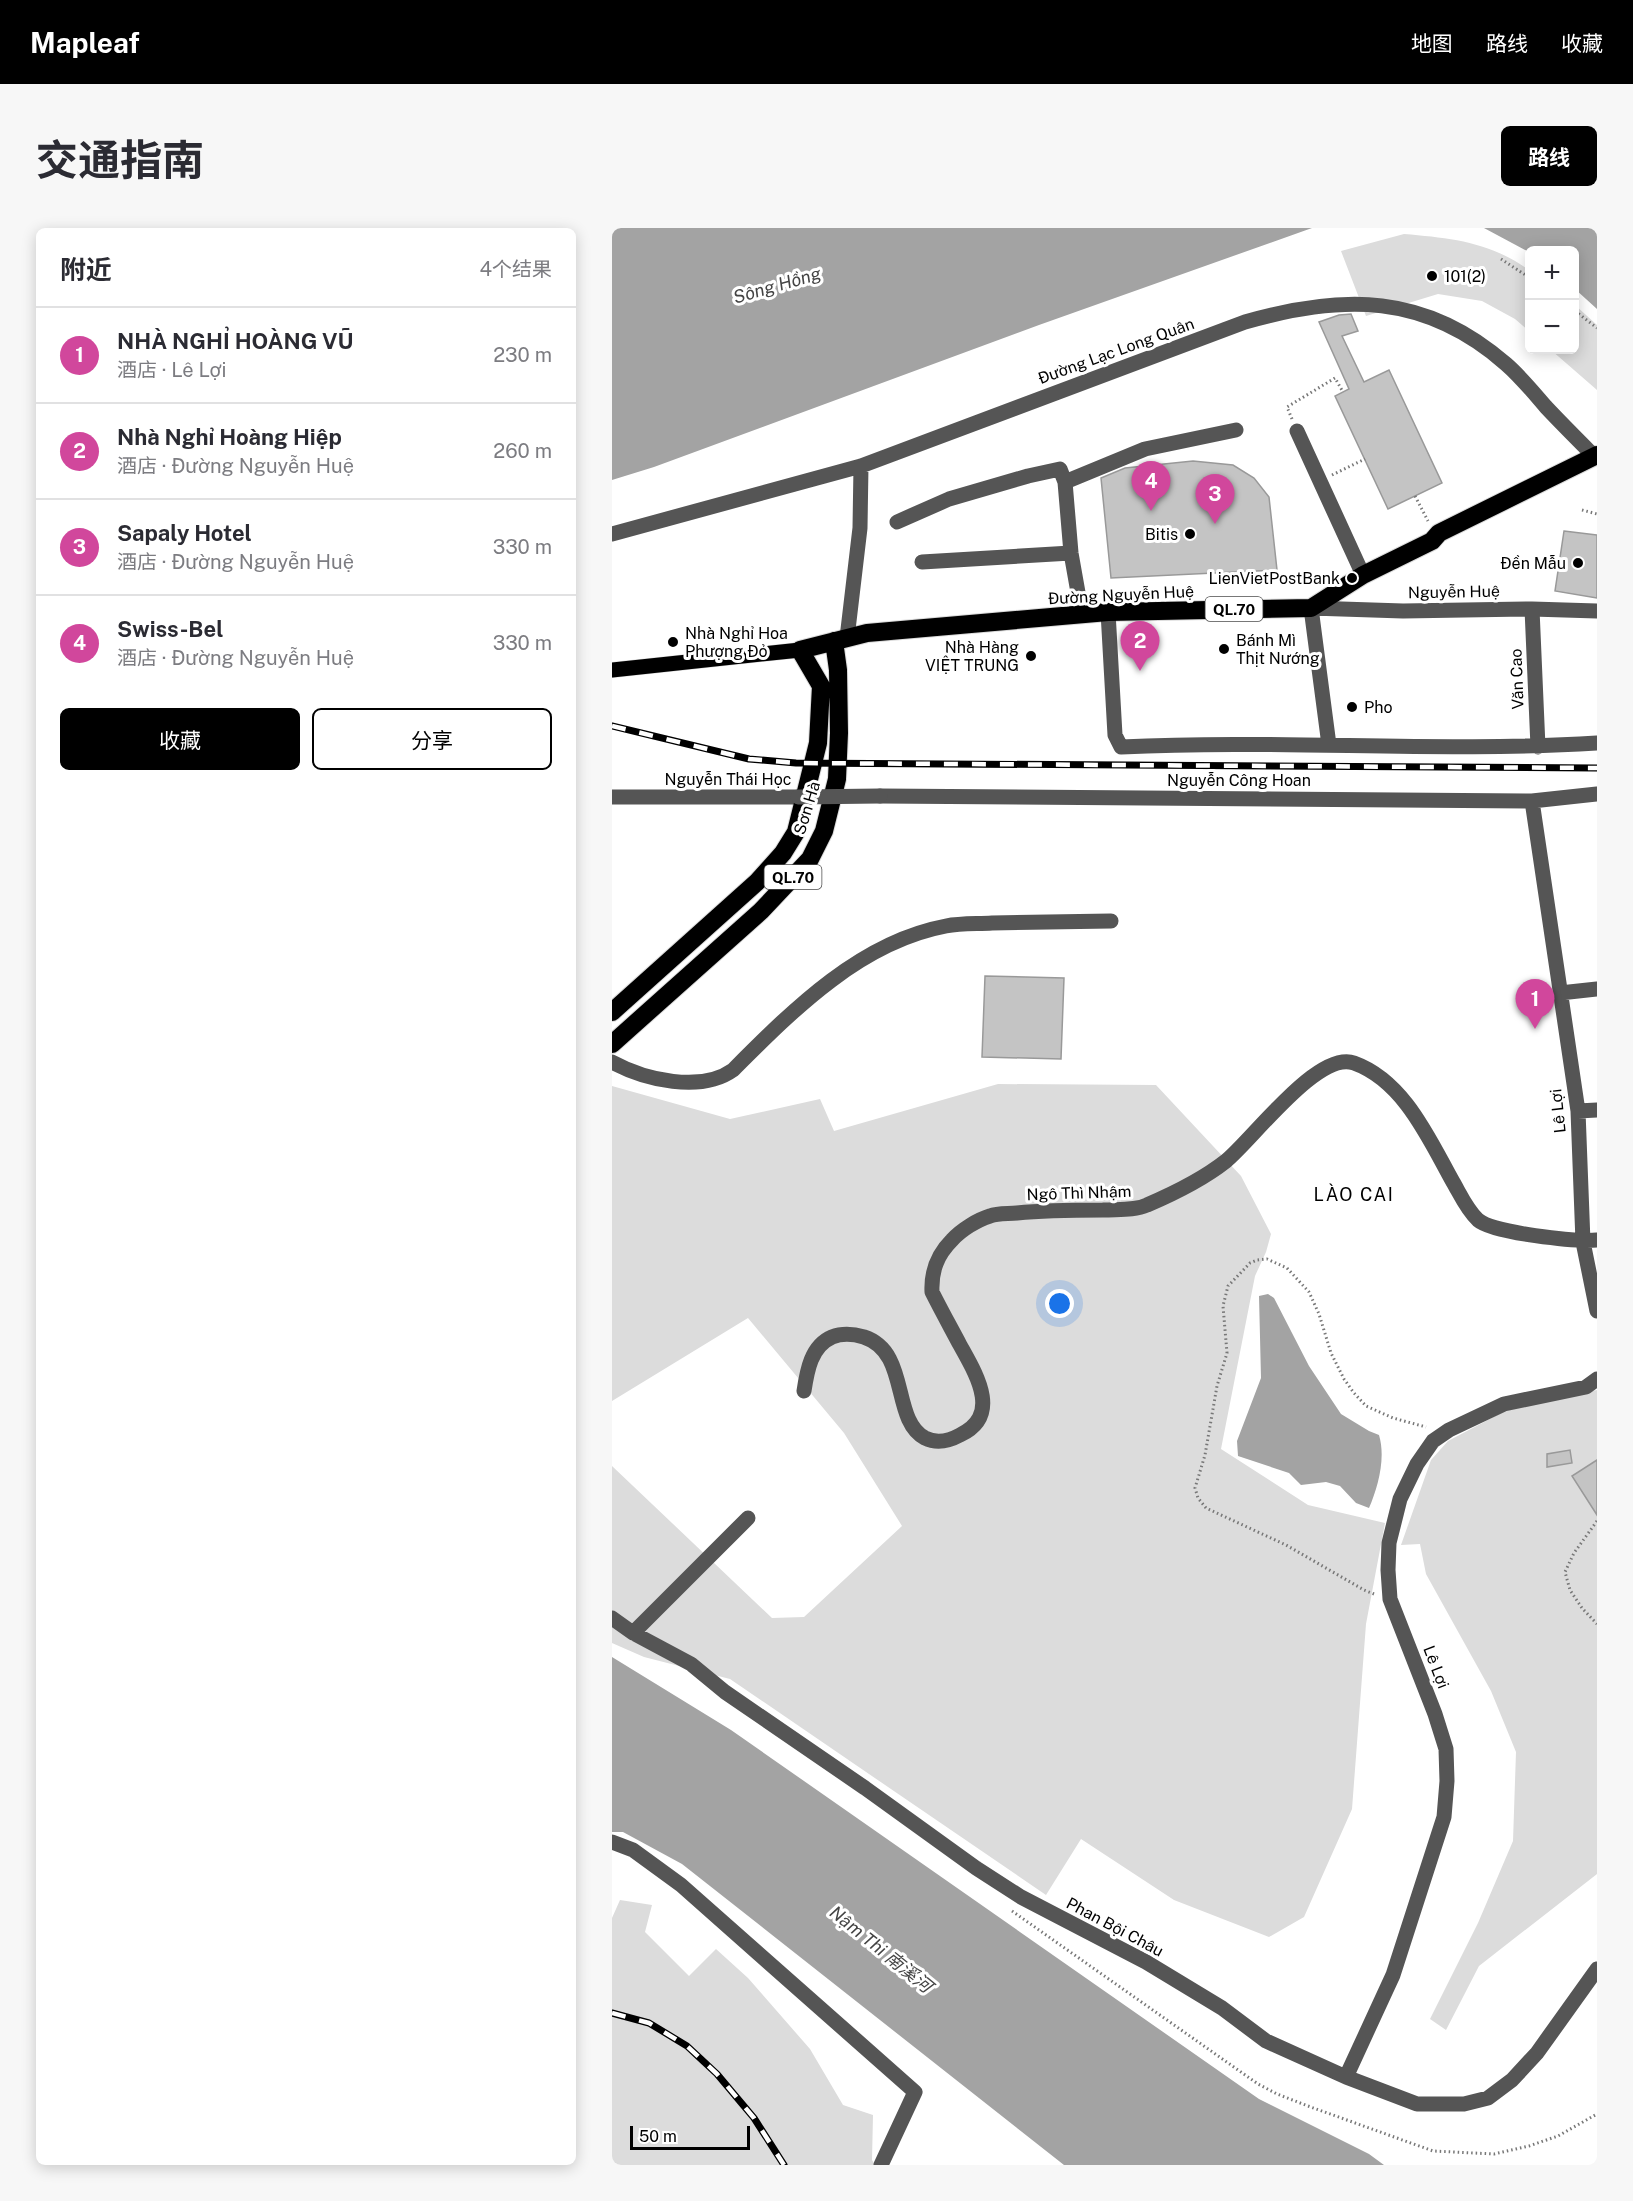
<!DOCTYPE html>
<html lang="zh">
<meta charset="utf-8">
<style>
:root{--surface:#fff;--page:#f7f7f7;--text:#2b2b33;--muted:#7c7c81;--line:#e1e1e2;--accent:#000}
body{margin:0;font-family:"Public Sans","Noto Sans SC",sans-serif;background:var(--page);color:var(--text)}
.controls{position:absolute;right:18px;top:18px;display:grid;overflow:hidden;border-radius:9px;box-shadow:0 3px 15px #0003}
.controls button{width:54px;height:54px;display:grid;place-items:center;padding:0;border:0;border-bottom:2px solid var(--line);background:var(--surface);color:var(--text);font:30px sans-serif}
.scale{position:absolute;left:18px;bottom:15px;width:120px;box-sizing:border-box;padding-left:6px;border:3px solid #000;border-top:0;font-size:16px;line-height:21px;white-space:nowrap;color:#000;-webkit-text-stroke:4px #fff;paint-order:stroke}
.you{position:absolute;left:448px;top:1076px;width:21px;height:21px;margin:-15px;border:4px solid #fff;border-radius:50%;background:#1a73e8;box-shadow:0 0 0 9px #1a73e833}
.badge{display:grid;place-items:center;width:39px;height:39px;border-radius:50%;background:var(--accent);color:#fff;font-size:20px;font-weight:700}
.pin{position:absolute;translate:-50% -50px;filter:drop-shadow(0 2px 3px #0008)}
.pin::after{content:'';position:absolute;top:32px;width:21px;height:18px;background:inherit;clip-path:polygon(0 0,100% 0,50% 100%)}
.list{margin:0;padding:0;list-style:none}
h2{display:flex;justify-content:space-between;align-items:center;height:78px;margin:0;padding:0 24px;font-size:26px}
h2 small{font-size:20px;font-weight:400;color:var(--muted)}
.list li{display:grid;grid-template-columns:39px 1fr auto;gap:18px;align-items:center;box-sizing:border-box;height:96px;padding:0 24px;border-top:2px solid var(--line)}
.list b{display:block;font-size:22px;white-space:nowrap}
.list p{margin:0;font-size:20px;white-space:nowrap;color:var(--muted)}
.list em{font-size:20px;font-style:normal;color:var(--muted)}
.actions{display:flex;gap:12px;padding:18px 24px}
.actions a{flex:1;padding:14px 0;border:2px solid var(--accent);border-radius:9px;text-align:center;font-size:21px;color:var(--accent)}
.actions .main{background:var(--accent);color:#fff}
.map{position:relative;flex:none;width:985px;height:1937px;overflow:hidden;border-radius:9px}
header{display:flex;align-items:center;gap:36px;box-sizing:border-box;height:84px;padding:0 30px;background:var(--accent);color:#fff}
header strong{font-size:28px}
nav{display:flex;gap:33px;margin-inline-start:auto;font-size:21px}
.intro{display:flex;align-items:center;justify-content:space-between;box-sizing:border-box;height:144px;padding:0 36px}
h1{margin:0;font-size:42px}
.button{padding:15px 27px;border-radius:9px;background:var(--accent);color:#fff;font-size:21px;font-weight:700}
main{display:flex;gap:36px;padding:0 36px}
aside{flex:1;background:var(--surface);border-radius:9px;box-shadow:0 3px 15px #0003}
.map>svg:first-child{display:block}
.green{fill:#dcdcdc}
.water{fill:#a3a3a3}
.building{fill:#c4c4c4;stroke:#999;stroke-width:1.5}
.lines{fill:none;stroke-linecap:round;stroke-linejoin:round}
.major-casing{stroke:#dbdbdb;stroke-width:16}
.highway-casing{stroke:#dbdbdb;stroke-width:20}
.path{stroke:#777;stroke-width:3;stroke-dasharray:1.5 3;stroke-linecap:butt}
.minor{stroke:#555;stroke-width:15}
.major{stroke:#000;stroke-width:15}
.highway{stroke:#000;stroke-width:18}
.rail-casing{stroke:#000;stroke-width:7}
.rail{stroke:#fff;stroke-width:4.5;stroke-dasharray:14;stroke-linecap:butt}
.minor-bridge{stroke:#555;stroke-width:15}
.poi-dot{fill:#000;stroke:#fff;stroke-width:2}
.labels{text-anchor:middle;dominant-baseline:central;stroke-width:6;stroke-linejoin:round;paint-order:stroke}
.shield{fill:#fff;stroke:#4c4c4c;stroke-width:1.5}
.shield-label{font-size:15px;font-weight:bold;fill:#000}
.poi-label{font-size:16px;fill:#000;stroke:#fff;text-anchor:start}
.street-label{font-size:16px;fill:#000;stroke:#fff}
.water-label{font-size:18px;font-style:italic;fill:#444;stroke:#fff}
.neighbourhood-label{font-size:18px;letter-spacing:1.5px;fill:#000;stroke:#fff}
</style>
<header>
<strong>Mapleaf</strong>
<nav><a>地图</a><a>路线</a><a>收藏</a></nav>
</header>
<div class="intro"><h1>交通指南</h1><a class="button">路线</a></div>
<main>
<aside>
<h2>附近<small>4个结果</small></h2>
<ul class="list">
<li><span class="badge" style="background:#d1479c">1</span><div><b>NHÀ NGHỈ HOÀNG VŨ</b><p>酒店 · Lê Lợi</p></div><em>230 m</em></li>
<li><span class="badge" style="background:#d1479c">2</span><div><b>Nhà Nghỉ Hoàng Hiệp</b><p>酒店 · Đường Nguyễn Huệ</p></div><em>260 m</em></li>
<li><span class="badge" style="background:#d1479c">3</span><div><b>Sapaly Hotel</b><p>酒店 · Đường Nguyễn Huệ</p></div><em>330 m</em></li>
<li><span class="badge" style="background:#d1479c">4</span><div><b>Swiss-Bel</b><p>酒店 · Đường Nguyễn Huệ</p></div><em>330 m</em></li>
</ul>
<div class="actions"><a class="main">收藏</a><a>分享</a></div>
</aside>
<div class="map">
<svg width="985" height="1937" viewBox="0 0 985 1937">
<rect width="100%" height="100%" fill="#fff"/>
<path class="green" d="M792 6C839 10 878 14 917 42V103L903 91 870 73 826 66 754 88 729 23Z
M963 77 985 97V162L939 122H963Z
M386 856 544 857 629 948 659 1006 654 1024 643 1048 609 1221 696 1277 773 1295 754 1396 740 1581 692 1689 657 1709 562 1672 469 1611 434 1667 118 1451 32 1429 0 1415V1238L160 1390 192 1389 290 1298 232 1205 136 1090 0 1173V858L118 891 208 871 222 903Z
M985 1162V1646L867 1738 834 1802 818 1791 866 1695 901 1613 904 1524 879 1463 814 1346 808 1316 789 1317 819 1232 836 1213 893 1183Z
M8 1672 40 1677 33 1704 77 1748 104 1721 136 1750 198 1821 231 1877 261 1887 260 1932 263 1937H0V1690Z"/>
<path class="water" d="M0 0H700L427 97 42 239 0 252Z
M872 0H985V81L963 61V22H918L917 24Z
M656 1066 662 1070 697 1138 729 1186 757 1203 767 1207C774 1230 766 1259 757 1280L744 1275 728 1258 714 1254 689 1257 677 1245 626 1228 625 1213 649 1150 647 1068Z
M0 1429 119 1502 647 1871 757 1926 772 1937H452L70 1636 11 1604H0Z"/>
<path class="building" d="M739 86 746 103 730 108 752 154 777 142 830 255 776 281 723 168 737 161 707 94 727 87Z
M581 233 621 237 642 250 657 269 665 342 499 350 489 250 513 240Z
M952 303 985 307V370L943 363Z
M373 748 452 750 449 831 370 829Z
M958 1222 960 1235 935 1239V1226Z
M985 1232V1287L960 1248Z"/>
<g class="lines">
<defs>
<path id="major" d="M0 442 188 422"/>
<path id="highway" d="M0 784 145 654 171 625 184 604 206 515 209 458 188 422 255 405 496 384 699 380 751 347 820 313 827 305 985 227
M0 816 149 683 198 631 212 603 225 551 227 505 226 442 222 413"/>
</defs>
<use href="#major" class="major-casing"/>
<use href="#highway" class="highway-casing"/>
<path class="path" d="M889 31 918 50
M963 83 985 100
M680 191 675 179 723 150 731 164
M720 247 753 231
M803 268 816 293
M970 282 985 286
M985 1293 962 1325 953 1344 958 1362 970 1380 985 1396
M762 1366 752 1362 674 1317 594 1280 586 1270 583 1260 593 1227 605 1158 615 1125 611 1078 616 1058 638 1035 645 1032 655 1031 675 1040 697 1064 707 1086 719 1125 732 1151 742 1165 754 1178 781 1190 814 1199
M400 1683 646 1856 665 1866 696 1878 821 1923 882 1926 917 1918 946 1908 985 1886"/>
<path class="minor" d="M685 203 751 347
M453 254 533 221 624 202
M285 294 337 271 416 248 448 241 453 254 459 325 470 387
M0 306 249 238 633 94C731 66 813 65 894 136 909 149 921 164 934 179 950 196 966 212 982 228
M310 334 459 325
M920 381 926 519
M496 384 503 507 509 519C667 511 827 525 985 515
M235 410 248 300 249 238
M717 517 699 380 791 383 920 381 985 383
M268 568 920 573 985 566
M0 569H186
M920 573 966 883 971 1014 985 1083
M948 765 985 761
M0 834C33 852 89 865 121 842 181 782 248 714 334 698 349 695 365 696 380 695 420 694 460 694 499 693
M966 883 985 882
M192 1163C195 1143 199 1118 220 1109 230 1105 242 1106 252 1109 298 1124 279 1192 313 1210 325 1216 337 1213 348 1207 390 1187 364 1146 348 1117 339 1100 329 1082 320 1064 319 1043 325 1027 340 1012 349 1002 365 992 378 988 386 985 396 986 405 985 434 982 462 982 491 982 506 981 522 983 535 977 563 965 590 952 614 933 641 911 706 822 742 835 792 853 817 911 841 954 848 966 855 982 866 992 881 1005 964 1014 985 1012
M0 1390 21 1405 79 1436 113 1464 253 1560 364 1640 409 1669 534 1734 610 1780 654 1813 734 1849 805 1876H852L876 1870 900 1852 925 1825 985 1741
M21 1405 136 1290
M0 1614 21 1622 69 1657 303 1864 269 1937
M734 1849 781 1747 832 1589 835 1553 834 1521 823 1486 778 1371 776 1342 777 1315 788 1271 805 1236 821 1213 837 1202 892 1176 974 1159 985 1151"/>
<use href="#major" class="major"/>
<use href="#highway" class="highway"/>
<defs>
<path id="rail" d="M0 498 137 531 184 535 985 540
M0 1785 37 1795 75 1818 105 1846 142 1890 172 1937"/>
</defs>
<use href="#rail" class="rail-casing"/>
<use href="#rail" class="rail"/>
<path class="minor-bridge" d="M186 569 268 568"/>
</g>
<g class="poi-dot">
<circle cx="820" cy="48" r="6"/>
<circle cx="578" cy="306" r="6"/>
<circle cx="966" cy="335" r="6"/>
<circle cx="740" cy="350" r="6"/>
<circle cx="61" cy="414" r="6"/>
<circle cx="612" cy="421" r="6"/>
<circle cx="419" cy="428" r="6"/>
<circle cx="740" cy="479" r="6"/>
</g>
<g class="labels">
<g class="shield">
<rect x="593.5" y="369" width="57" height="24" rx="4.5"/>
<rect x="152.5" y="637" width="57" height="24" rx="4.5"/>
</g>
<g class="shield-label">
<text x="622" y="381">QL.70</text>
<text x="181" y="649">QL.70</text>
</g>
<g class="poi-label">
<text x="832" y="48">101(2)</text>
<text x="566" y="306" text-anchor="end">Bitis</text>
<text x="954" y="335" text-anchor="end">Đền Mẫu</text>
<text x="728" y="350" text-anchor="end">LienVietPostBank</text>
<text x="73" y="405">Nhà Nghỉ Hoa<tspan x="73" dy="18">Phượng Đỏ</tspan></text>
<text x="624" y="412">Bánh Mì<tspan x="624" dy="18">Thịt Nướng</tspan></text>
<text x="407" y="419" text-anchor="end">Nhà Hàng<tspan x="407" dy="18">VIỆT TRUNG</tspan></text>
<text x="752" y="479">Pho</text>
</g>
<g class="street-label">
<text transform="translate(504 123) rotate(-20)">Đường Lạc Long Quân</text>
<text transform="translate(842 364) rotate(-1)">Nguyễn Huệ</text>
<text transform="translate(509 367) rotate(-3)">Đường Nguyễn Huệ</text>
<text transform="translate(905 451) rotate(-92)">Văn Cao</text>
<text x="116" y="551">Nguyễn Thái Học</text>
<text x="627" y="552">Nguyễn Công Hoan</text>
<text transform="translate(195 580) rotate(-73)">Sơn Hà</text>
<text transform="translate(946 883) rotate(-96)">Lê Lợi</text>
<text transform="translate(467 965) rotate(-2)">Ngô Thì Nhậm</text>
<text transform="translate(824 1439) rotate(69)">Lê Lợi</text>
<text transform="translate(503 1699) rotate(28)">Phan Bội Châu</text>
</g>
<g class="water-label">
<text transform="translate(165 57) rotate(-16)">Sông Hồng</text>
<text transform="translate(269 1721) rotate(39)">Nậm Thi 南溪河</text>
</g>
<g class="neighbourhood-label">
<text x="742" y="966">LÀO CAI</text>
</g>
</g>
</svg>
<div class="controls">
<button>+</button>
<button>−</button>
</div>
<div class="scale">50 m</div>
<div class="you"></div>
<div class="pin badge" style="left:923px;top:801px;background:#d1479c">1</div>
<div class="pin badge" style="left:528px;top:443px;background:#d1479c">2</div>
<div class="pin badge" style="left:603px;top:296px;background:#d1479c">3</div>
<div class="pin badge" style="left:539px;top:283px;background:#d1479c">4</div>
</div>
</main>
